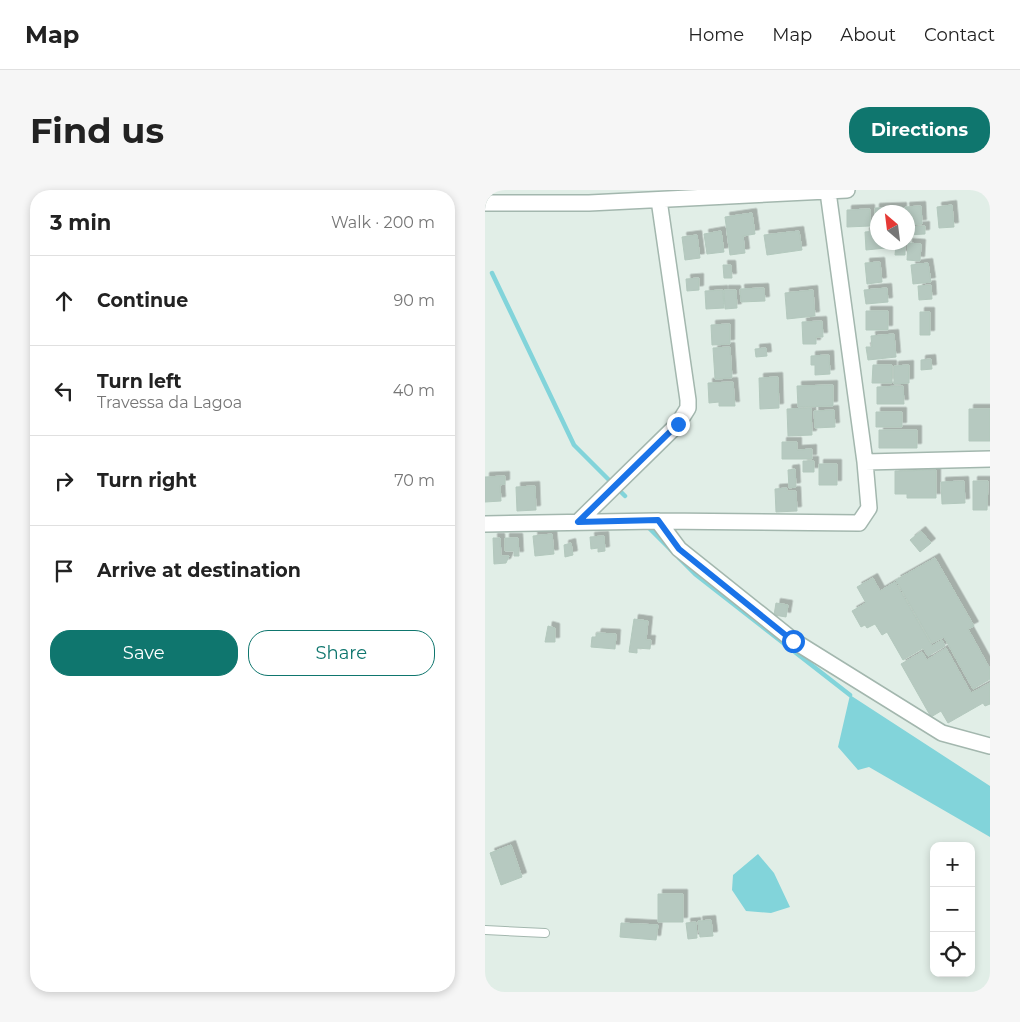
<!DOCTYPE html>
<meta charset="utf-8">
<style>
:root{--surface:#fff;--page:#f6f6f6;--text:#222;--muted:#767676;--line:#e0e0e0;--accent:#0f766e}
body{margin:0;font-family:Montserrat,sans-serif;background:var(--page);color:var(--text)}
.controls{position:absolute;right:15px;bottom:15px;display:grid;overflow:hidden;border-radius:10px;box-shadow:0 2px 8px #0003}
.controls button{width:45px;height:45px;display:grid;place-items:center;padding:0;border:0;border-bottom:1px solid var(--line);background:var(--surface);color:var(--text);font:25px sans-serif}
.compass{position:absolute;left:385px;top:15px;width:45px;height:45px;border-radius:50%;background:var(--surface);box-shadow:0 2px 8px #0003;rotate:332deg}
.stop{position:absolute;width:15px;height:15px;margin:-11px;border:4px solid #1a73e8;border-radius:50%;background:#fff}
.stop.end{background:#1a73e8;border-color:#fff;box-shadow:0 1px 5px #0008}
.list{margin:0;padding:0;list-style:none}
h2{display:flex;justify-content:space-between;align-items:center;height:65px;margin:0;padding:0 20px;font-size:21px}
h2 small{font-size:16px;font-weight:400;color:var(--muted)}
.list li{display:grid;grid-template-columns:32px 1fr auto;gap:15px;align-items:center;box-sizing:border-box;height:90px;padding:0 20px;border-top:1px solid var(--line)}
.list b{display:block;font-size:19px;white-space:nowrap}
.list p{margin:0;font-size:16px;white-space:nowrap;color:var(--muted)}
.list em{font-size:16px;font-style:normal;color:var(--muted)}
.actions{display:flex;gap:10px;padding:15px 20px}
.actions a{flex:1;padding:11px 0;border:1px solid var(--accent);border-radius:20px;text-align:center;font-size:18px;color:var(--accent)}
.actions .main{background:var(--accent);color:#fff}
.icon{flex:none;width:28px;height:28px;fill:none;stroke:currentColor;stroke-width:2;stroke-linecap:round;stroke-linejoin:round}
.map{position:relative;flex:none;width:505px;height:802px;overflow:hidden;border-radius:20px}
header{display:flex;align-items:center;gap:30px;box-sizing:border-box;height:70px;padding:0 25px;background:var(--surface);border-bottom:1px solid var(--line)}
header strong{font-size:24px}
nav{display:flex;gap:28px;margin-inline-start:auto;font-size:18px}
.intro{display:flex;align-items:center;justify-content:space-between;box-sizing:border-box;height:120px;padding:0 30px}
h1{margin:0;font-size:35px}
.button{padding:12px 22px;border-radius:20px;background:var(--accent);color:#fff;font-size:18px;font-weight:700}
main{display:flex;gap:30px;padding:0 30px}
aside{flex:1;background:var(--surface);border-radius:20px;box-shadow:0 2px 8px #0003}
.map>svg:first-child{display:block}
.water{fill:#82d4da}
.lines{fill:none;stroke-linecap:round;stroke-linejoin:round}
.stream{stroke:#82d4da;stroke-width:4.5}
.building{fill:#b6c9c0;stroke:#b3c8bd;filter:url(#shadow)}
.lane-casing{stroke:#a3b7ae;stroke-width:10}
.street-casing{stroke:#a3b7ae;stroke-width:18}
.lane{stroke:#fff;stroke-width:8}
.street{stroke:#fff;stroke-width:15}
.route{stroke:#1a73e8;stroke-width:6}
</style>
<header>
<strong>Map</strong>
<nav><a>Home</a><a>Map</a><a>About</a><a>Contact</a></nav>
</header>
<div class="intro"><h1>Find us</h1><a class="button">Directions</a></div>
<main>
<aside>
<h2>3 min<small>Walk · 200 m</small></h2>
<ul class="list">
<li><svg class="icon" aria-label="ahead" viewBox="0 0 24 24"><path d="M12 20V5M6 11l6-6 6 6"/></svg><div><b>Continue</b></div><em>90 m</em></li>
<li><svg class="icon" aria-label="left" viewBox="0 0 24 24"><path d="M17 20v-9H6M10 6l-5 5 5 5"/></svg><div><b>Turn left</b><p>Travessa da Lagoa</p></div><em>40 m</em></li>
<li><svg class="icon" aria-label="right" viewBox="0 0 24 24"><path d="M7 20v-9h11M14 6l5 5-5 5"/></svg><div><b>Turn right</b></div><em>70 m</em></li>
<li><svg class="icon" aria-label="arrive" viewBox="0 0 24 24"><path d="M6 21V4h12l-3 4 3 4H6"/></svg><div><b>Arrive at destination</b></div></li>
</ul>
<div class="actions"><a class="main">Save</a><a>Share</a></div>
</aside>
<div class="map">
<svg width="505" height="802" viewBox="0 0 505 802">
<defs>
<filter id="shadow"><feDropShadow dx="4.5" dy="-4.5" stdDeviation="0" flood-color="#0004"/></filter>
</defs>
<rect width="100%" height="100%" fill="#e1eee7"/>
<path class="water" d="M365 505 505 596V647L384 577 373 580 353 557Z
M273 664 289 683 305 717 286 723 261 721 247 700 248 685Z"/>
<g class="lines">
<path class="stream" d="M7 83 89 255 140 306
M164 338 187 361
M194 368 210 384 365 505"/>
</g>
<path class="building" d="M467 15 469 37 454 38 452 17Z
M436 16 437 34 422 35 420 17Z
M417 17V22H392V37H390V18Z
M385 19V36L362 37V20Z
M267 23 270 44 258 46 260 63 245 65 240 27Z
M440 36V44L422 45V37Z
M236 41 239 62 222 64 219 44Z
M314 41 317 60 282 65 279 45Z
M391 41H392V52H401V58L381 60 380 42Z
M212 45 215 68 200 70 197 47Z
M423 53 436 54 435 71 422 70Z
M411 54 420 55V65H410Z
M395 72 397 92 382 94 380 73Z
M443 73 446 92 428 94 426 75Z
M238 75H246L247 88H239Z
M214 88V100L202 101 201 89Z
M446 95 447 109 434 110 433 96Z
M279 98 280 111 256 112 255 99Z
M402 98 403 112 381 114 379 100Z
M238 100 239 118 221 119 220 101Z
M239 100H251L252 118 240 119Z
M328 100 330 126 302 129 300 103Z
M381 121H403V140H381Z
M435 122H445V145H435Z
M337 131 338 147H331V154H318L317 132Z
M245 134V154L227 155 226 135Z
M409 144 411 167 383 170 381 157H387L386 146Z
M245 157 247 188 230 189 228 158Z
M281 158 282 166 271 167 270 159Z
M344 165 345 184 330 185V175H326V166Z
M446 169 447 179 436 180V170Z
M388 175H407V193H387Z
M424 175V193L409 194V176Z
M293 187 294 218 275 219 274 188Z
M248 192 250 216H234V212L224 213 223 193Z
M348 195V216L313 217 312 196Z
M418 196 419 214H392V197Z
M326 218 327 245 303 246 302 219Z
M484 219H505V251H484Z
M349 220 350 237 330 238 329 221Z
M391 222H417V237H391Z
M394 240H432V258H394Z
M297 252H312V260L327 259V269H297Z
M318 271H329V282H318Z
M334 274H352V295H334Z
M310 279 311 297 304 298 303 280Z
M451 280V308H422V304H410V281Z
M20 286V294L15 295 16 311 0 312V287Z
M479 291 480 313 457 314 456 292Z
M488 291H503L502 320H488Z
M50 296 51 320 32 321 31 297Z
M302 298V301H311L312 321 291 322 290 299Z
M436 341 446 353 435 362 425 350Z
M67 344 69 364 50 366 48 346Z
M119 346 120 361 113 362V358L106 359 105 347Z
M8 348H15L16 366H24L21 373 9 374Z
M20 348H33L34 366H29V361H20Z
M86 353 88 365 80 367 79 355Z
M450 368 489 436 483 439 505 479V489L488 499 459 447 447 453 411 390Z
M388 388 395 401 410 392 447 456 457 450 460 456 443 466 438 458 418 470 402 442 397 445 390 434 382 438 380 435 376 437 367 421 381 413 372 397Z
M291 413 303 415 301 427 289 425Z
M149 429 163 431 161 450H166L165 459 152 458V463L144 462Z
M63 436 70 438V452H60Z
M112 443 131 444 130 459 106 457 107 447H111Z
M461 458 486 503 505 493V514L500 516 498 513 463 533 456 521 446 527 416 474 437 462 442 470Z
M26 655 37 687 16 695 5 663Z
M173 704H198V732H173Z
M226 730 228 746 215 747 213 731Z
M211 732 212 748 203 749 201 733Z
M136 733 173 735 171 750 135 747Z"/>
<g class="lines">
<defs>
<path id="lane" d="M0 740 60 743"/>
<path id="street" d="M0 13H104L362 0
M380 272 505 269
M173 331 194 359 309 451 457 543 505 556
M93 332 193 234 203 218V210L174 10
M0 334 173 331 374 333 384 318 380 272 343 2"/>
</defs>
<use href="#lane" class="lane-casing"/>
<use href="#street" class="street-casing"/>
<use href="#lane" class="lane"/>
<use href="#street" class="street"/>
</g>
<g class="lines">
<path class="route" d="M193 234 93 332 173 330 194 359 308 451"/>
</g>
</svg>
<div class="controls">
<button>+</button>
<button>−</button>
<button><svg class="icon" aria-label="locate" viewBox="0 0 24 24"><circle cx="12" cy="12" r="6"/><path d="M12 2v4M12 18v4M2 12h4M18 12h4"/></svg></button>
</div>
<svg class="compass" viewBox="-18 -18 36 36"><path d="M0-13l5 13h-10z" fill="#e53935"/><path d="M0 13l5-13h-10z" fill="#767676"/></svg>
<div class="stop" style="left:308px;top:451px"></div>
<div class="stop end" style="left:193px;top:234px"></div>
</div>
</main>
